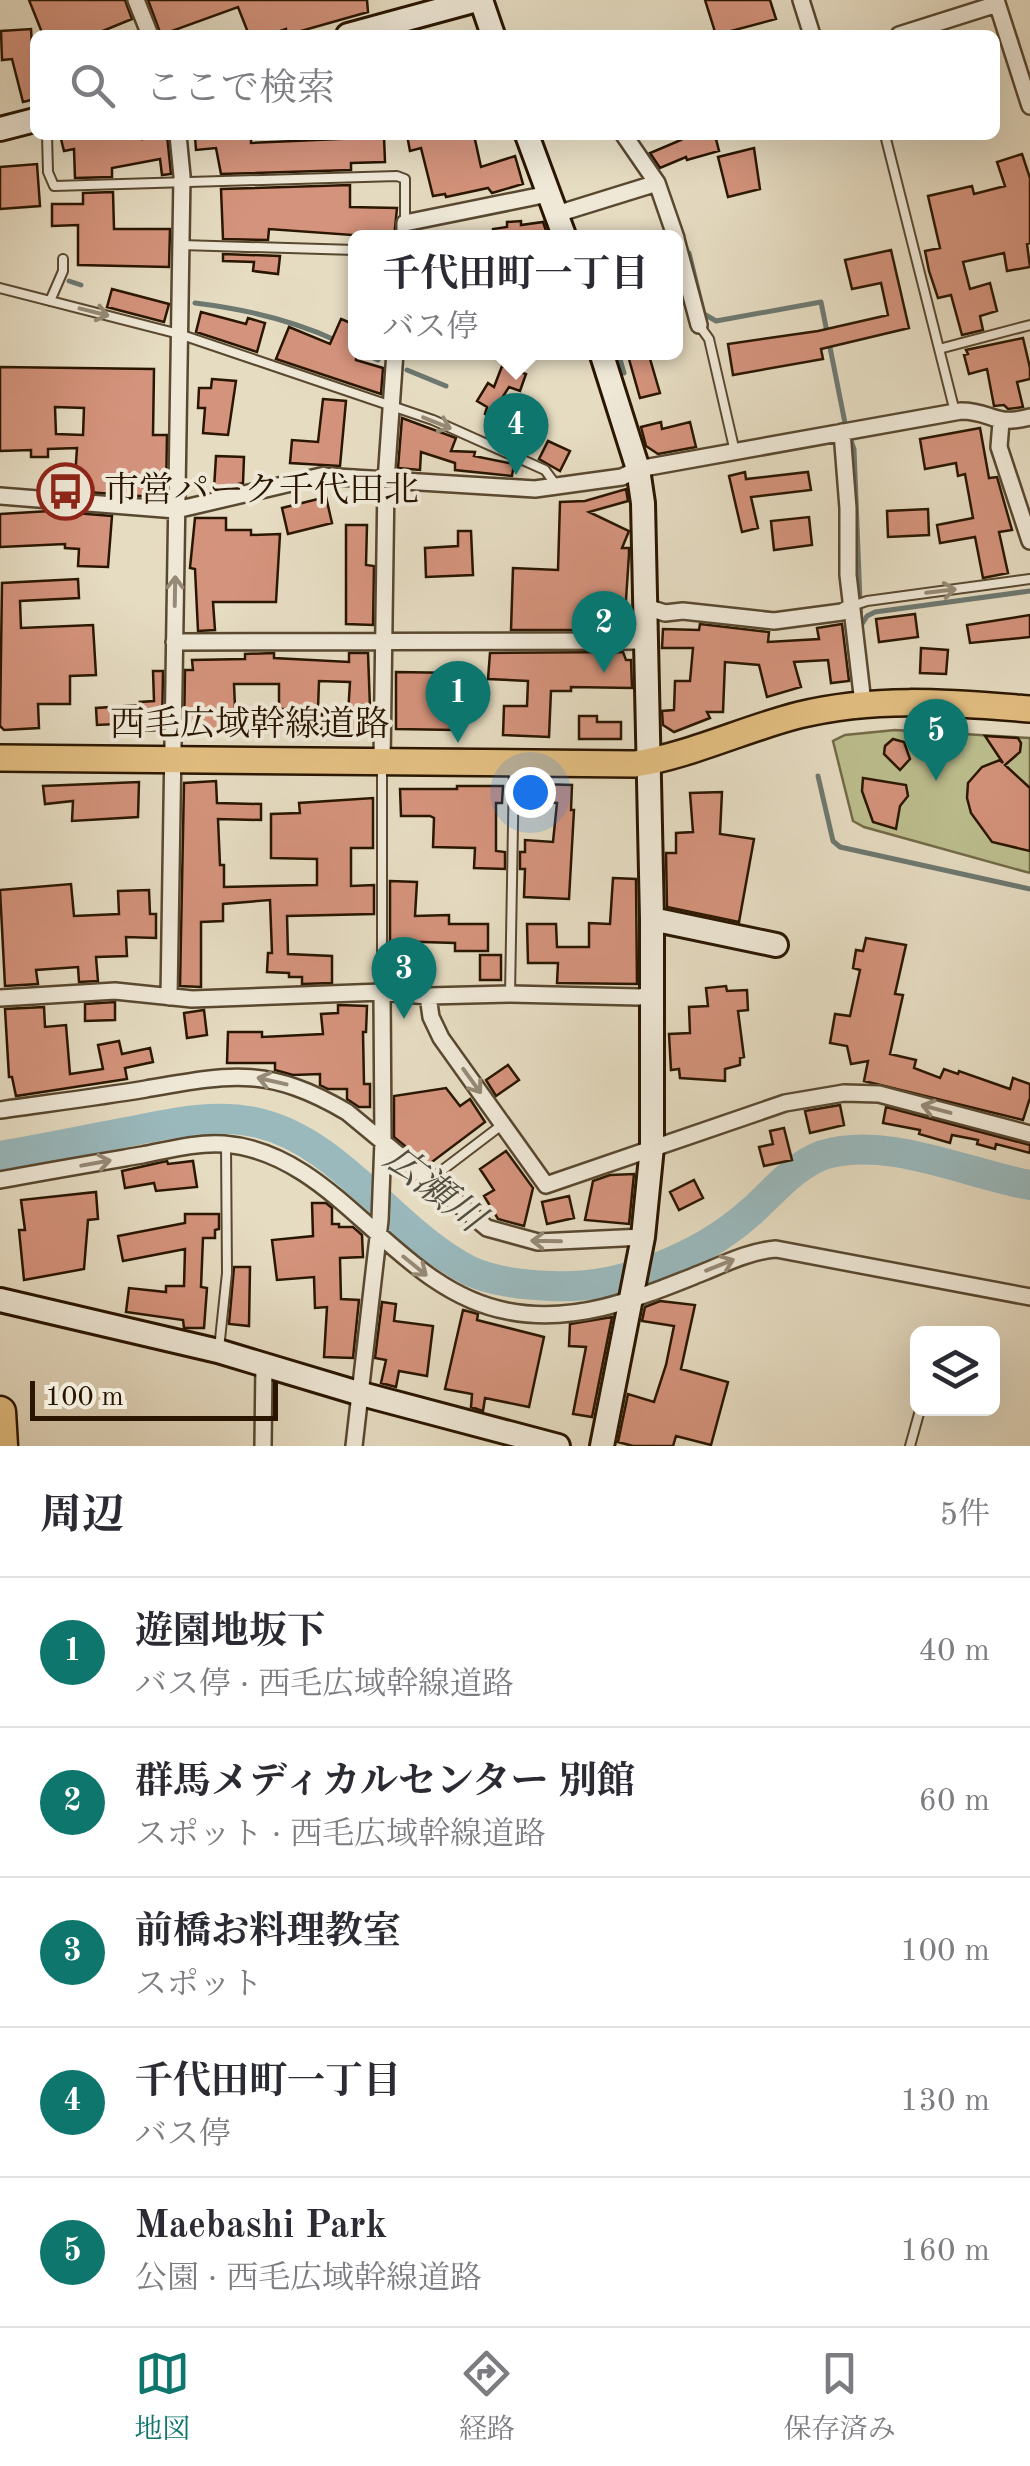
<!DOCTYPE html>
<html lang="ja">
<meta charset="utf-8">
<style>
:root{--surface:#fff;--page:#f2f2f3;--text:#2b2b33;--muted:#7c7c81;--line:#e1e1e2;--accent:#0f766e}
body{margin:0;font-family:"Old Standard TT","Noto Serif JP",serif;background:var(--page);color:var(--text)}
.controls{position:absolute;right:30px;bottom:30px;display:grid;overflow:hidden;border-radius:15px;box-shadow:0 10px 40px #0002}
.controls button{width:90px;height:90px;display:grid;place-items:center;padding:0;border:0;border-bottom:2px solid var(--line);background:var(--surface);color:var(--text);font:50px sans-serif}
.scale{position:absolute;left:30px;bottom:25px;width:248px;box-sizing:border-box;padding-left:10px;border:5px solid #2a1600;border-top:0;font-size:28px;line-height:35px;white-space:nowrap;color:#2a1600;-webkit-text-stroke:8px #efe8d7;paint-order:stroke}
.you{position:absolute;left:530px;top:792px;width:35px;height:35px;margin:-25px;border:8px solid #fff;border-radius:50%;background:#1a73e8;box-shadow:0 0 0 15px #1a73e833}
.badge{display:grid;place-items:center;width:65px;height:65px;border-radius:50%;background:var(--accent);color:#fff;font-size:32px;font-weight:700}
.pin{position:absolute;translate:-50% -82px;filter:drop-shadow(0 2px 5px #0008)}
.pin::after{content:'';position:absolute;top:52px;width:35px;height:30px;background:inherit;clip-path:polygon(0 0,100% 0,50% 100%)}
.popup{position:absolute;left:348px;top:230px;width:335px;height:130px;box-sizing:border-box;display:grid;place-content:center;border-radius:15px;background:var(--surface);filter:drop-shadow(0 2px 8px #0005);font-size:32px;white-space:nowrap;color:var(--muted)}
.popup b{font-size:38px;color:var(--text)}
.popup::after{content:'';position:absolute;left:50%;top:100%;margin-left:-20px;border:20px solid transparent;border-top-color:var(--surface)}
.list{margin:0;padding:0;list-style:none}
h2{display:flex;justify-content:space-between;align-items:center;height:130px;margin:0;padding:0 40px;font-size:42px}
h2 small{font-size:32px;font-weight:400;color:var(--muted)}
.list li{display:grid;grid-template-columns:65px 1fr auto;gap:30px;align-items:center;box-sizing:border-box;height:150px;padding:0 40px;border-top:2px solid var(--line)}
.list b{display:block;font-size:38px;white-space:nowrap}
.list p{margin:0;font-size:32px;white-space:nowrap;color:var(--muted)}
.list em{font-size:32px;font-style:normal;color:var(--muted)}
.icon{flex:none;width:55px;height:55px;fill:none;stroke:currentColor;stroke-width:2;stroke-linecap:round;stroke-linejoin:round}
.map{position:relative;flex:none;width:1030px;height:1446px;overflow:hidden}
.search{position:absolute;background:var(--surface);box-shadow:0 10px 40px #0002;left:30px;right:30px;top:30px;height:110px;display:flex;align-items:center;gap:25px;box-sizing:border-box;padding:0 35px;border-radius:15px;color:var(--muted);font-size:38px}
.sheet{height:880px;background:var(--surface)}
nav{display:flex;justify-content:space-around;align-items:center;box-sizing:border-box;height:140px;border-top:2px solid var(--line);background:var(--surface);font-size:28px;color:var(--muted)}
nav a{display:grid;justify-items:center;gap:5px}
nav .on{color:var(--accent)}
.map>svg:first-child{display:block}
.green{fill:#bcbe8e;stroke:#736a47;stroke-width:2.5}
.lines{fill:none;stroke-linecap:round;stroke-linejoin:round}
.stream{stroke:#6d7871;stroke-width:5}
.river{stroke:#9ab9bd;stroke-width:30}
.building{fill:#d4937c;stroke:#2a1600;stroke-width:2.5;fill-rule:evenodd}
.lane-casing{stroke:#594830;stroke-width:12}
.street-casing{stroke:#594830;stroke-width:20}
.secondary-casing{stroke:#2a1600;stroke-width:28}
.primary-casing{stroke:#2a1600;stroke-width:30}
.highway-casing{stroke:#2a1600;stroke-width:35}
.lane{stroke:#efe8d7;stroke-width:8}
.street{stroke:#efe8d7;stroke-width:15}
.secondary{stroke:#efe8d7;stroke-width:22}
.primary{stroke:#e3be81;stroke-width:25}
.highway{stroke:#e3be81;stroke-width:30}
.oneway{stroke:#968a76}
.labels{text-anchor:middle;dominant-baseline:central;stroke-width:8;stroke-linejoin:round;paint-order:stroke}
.poi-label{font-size:35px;fill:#2a1600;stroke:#efe8d7;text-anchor:start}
.street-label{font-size:35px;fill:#2a1600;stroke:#efe8d7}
.water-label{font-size:38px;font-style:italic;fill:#514f42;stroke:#efe8d7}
</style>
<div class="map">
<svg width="1030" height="1446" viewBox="0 0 1030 1446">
<rect width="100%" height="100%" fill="#e6dcc2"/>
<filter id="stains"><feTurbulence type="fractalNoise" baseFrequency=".002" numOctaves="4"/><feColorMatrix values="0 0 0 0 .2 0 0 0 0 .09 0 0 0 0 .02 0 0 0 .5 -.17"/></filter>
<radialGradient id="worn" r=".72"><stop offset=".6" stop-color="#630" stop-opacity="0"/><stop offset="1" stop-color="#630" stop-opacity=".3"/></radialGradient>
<path class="green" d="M895 730 1030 738V873L864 827 853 821 833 741 845 735Z"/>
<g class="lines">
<path class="stream" d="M683 254 689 253 704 314 716 321 821 302 845 423 854 449 861 626
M69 281 81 285
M195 303C244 309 290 319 335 340
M361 352 378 360
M619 356 624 373
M407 370 446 386
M862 624 867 616 875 612 1030 591
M818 776 833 841 840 847 1030 889"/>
<path class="river" d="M0 1156C42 1149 84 1140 127 1132 168 1124 211 1113 254 1122 340 1140 393 1232 470 1271 494 1282 525 1285 551 1286 620 1290 701 1257 752 1211 773 1192 795 1165 823 1155 887 1135 967 1174 1030 1185"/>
</g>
<path class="building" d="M29 0H125L132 19 93 35H43Z
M148 0H367L368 12 287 35 286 29 269 35H249L238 7 161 35Z
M705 0H770L776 19 716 35Z
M31 29 35 99 23 102 12 59 2 60 1 31Z
M60 135H141L142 139 167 135 171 174 162 175 160 159 112 168V177L75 178 74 149 64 151Z
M251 135V143L384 137 385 162 351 163V170L221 174 216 148 196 150 195 137Z
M407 135H474L481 167 515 156 523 184 492 193 488 188 446 197 445 194 433 196 421 148 410 151Z
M680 135H715L719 151 687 160 686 157 660 168 650 153 681 140Z
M754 148 760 189 728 197 718 157Z
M1022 154 1030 178V243L1027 244 1030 267 1007 271 1004 253 963 262 970 289 990 283 997 311 980 316 983 330 962 335 951 295 938 298 929 271 925 251 940 248 928 196 972 186 974 194 1005 186 997 162Z
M37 164 40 206 0 209V167Z
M350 185V207L397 208 394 238 269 229 268 240 223 239 221 189Z
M113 192 114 229H170L169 267 78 265V225L52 226V204H83V193Z
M521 221V225L543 222 548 236 493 238V229L507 227V222Z
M891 250 909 328 821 349 823 359 733 375 728 344 818 331 888 315 881 283 852 289 845 260Z
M223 254 280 256 278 274 253 271 254 262 223 261Z
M112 289 169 304 164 322 107 307Z
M201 312 246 324 248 318 265 323 257 352 196 332Z
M341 319 356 325V360L383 368 381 394 276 359 289 327 330 344Z
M1023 338 1030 368V379L1017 382 1023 407 1008 409 1004 405 994 406 987 369 969 374 964 355 968 354 966 350Z
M627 352H648L660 393 640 398Z
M502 366 526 374 520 391 509 387 490 417 485 414 487 407 477 401 488 383 494 387Z
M0 367 154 369 153 435H167L166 498 74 491 77 448 48 449V457H31V450L0 451ZM55 407 84 408 83 435 56 434Z
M212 379 236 381 228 435 203 433 205 408H198L199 388H211Z
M323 399 346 401 340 466 290 463 292 440 318 442Z
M402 418 456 438 451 451 475 452 474 456 514 464 512 476 455 470V463L421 452 420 470 398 468Z
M661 422 662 429 690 422 696 447 658 454 646 446 641 427Z
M980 428 989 478 997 477 1012 530 999 532 1008 573 983 578 975 537 940 543 937 525 973 518 965 474 958 476 956 463 925 469 920 439Z
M548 441 570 451 560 471 539 459Z
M216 456 244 457 243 483 214 489Z
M745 472 746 479 808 472 811 490 751 497 758 528 742 532 729 476Z
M626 489 628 501 589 512 629 531 622 548H629V554L624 630H511L513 568 558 570 560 502 585 501Z
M326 497 332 523 288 534 282 508Z
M928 509 929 535 888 537 887 511Z
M50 511 112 516 108 567 78 566 79 549 65 548V544L0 547V514Z
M809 517 812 545 774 550 771 521Z
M195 518H226V530H251V535L280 534 276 602H213L215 630 198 631 195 569 190 568Z
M346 525H367L366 565 374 566 373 625 346 624Z
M458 531H471L473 575 426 577 425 548 458 546Z
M78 579 79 598 20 601 21 628 93 625 96 675 70 676V704H38L39 728 4 730 0 726 2 583Z
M915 614 918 637 879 642 876 619Z
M1030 615V637L970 643 967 625Z
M700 624 769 632 768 642 819 639 817 628 842 624 849 681 831 683 828 660 794 662 801 687 767 697 759 665 725 662 723 712H707L710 718 674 732 663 725 662 711 674 710 675 681H690L693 648H662L663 629 699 630Z
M921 648 948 650 946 674 920 673Z
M623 652 626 660H631L632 688 571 687V691H551L549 737 503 735 504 706H527L528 681 488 679 490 653Z
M274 653V658L349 662V653H368L371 735 321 731 322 714H348L350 682 319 681 318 709H279V684H234L236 729 184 730 185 670H193L192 660 245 659V654Z
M153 671H163L162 730 136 731V723L97 725 96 708 141 705 140 702 154 701Z
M396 672 457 673 456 730 396 729Z
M579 716H597V722H621V739H579Z
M985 736 1018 738 1021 743 1020 752 1005 765 1030 788V851L992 842 971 813 967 798 968 783 982 767 1000 760 1003 763Z
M893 739 904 742 910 759 900 770 884 754 885 746Z
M863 778 906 785 908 796 900 806 896 829 873 822 862 791Z
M216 781 217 803 261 804V820L218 819 220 865H224V887L317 885V859L271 858V814L300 813 299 803 373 798V848H351V886L374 885V914L287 916 288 954 332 956V983L302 984V977H289V973L267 972 268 953H272L270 900 223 904V921L201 922V987L180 986 184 783Z
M139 782 138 817 72 821 73 801 45 804 43 786Z
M539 784 572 785 571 810H574L569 899 524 897 525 869H520V852H525V840L553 842 557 803 538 802Z
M457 786H503L502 803H496V851L505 852V869L474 868 475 848 433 847 434 818 430 816H401L400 789H457Z
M722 792 720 834 754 839 739 922 667 907 666 853H676V833L693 832 690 793Z
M613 878 636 879 637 984 557 983 558 963H528L527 924H556L557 947H589V923L610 924Z
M390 881 417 882 415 916 449 915V924H488V951H455V943L390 941Z
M71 884 74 916 119 914 118 891 149 890 150 914H156V938L126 937 127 956 96 957 98 981 79 982 78 967 36 970 38 984 5 986 0 890Z
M866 938 906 945 895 994 903 995 890 1054 916 1060 914 1068 940 1078 944 1069 958 1074 959 1071 1010 1089 1013 1078 1030 1084V1098L1023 1120 864 1081 868 1061 851 1064 847 1046 830 1043 835 1014 850 1016 860 970 853 968 856 950 863 951Z
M480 955H501V980H480Z
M726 986 727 991 747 990 748 1010 738 1011 744 1057 740 1058V1065L725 1069V1081L680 1078 679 1069 671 1070 669 1034 690 1033 689 1007 708 1006 706 988Z
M115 1002V1020L85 1021V1004Z
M338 1005 367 1006 366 1032H363L364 1084H370V1107H359L347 1099V1089H328L320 1085V1074L293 1075 275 1070V1063H227L228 1032H262V1037L323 1034 321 1014 338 1013Z
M44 1007 45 1027 66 1025 70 1074 103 1069 98 1045 119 1041 122 1054 150 1048 153 1062 125 1068 127 1079 16 1096 12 1077H9L5 1009Z
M204 1010 207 1035 187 1038 184 1013Z
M508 1065 519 1080 496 1096 486 1080Z
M446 1088 460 1106 470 1099 485 1122 428 1165 394 1137V1096Z
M840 1105 844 1125 810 1133 805 1111Z
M886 1107 1030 1145V1153L996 1144 995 1149 977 1144 978 1140 952 1135 950 1143 919 1134 920 1130 883 1123Z
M784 1128 792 1160 764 1166 759 1147 773 1144 770 1131Z
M506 1151 533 1188 524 1226 498 1219 484 1196 494 1190 480 1169Z
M167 1161 168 1164 193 1161 197 1187 156 1191 154 1183 125 1188 122 1171Z
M634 1174 629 1224 585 1220 593 1181 610 1175Z
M694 1180 703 1198 679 1210 670 1192Z
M96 1192 98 1219 88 1220 84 1269 24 1280 19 1230H25L21 1200Z
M569 1196 574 1218 547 1224 542 1202Z
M312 1203H326L332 1208V1224H339V1227H353L362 1235 363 1257 340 1258 341 1299 359 1300 353 1358 324 1357 327 1307 315 1308 314 1277 277 1280 272 1240 313 1236Z
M185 1214H219V1229L215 1230V1238H203L201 1287 207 1288 204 1328H184L183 1320 126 1312 129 1288 166 1292V1286H184L185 1249 123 1261 118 1236 185 1223Z
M234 1267H250L249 1326 229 1324Z
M660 1301 695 1305 681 1369 728 1382 711 1445 676 1436 673 1446H633L618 1442 628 1394 654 1402 666 1365 674 1326 642 1321 645 1307Z
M382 1302 396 1304 394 1321 433 1326 427 1376 399 1371 396 1387 381 1383 386 1360 375 1358Z
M463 1310 478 1314 477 1320 544 1337 529 1407 485 1398 483 1411 471 1407 472 1394 445 1389Z
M612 1317 592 1417 573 1414 586 1347 569 1346 570 1324Z"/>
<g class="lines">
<defs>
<path id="lane" d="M47 135 48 172 54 186 397 176 405 179V223
M885 135 955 412
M181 245 356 250
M0 288 179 334 433 420 545 470 556 485
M50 301 63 271V259
M699 325 709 339 735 452
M939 349 1030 325
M852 606 867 601 1030 579
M382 991V765
M510 994 514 768
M428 1181 503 1124
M219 1349 227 1273 226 1144
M910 1446 920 1410"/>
<path id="street" d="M136 0 150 35
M801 0 812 35
M996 0 1030 106
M899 35 997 4
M624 135 657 183 676 238
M557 214 657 183
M405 238V223L548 194
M676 239 699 325
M1001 422 999 447 1030 541
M842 432 848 508V575L863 703
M0 496 176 510 321 476 535 489 622 477 638 469 961 411C993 411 992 427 1030 417
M646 607 665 613 683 611 774 621 842 612 852 606
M174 642 646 641
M382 761 386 481 395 352
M428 996 431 1017 441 1038 546 1185 785 1103 844 1093 879 1094 1030 1134
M169 997 182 176 178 135
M0 998 115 991 192 999 382 992 428 996 510 994 639 997 653 994
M0 1110C49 1103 98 1097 146 1089 231 1074 268 1066 347 1112L487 1228 538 1242 643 1237
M0 1180C47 1171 95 1163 142 1155 168 1150 197 1142 224 1144 338 1153 394 1290 507 1311 577 1325 641 1297 704 1272 728 1262 751 1251 776 1249L1030 1297
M263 1446 264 1364
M354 1446 380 1220 383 1141 382 992"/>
<path id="secondary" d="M481 0 493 35
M348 35 477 0
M0 129 35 120
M527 135 565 238
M601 352 638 469 643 503 652 919V1147L643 1237 602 1446
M652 919 776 945
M0 1300 218 1351 358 1393 558 1446"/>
<path id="primary" d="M0 758 635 764C691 755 744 729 799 715 876 696 952 703 1030 709"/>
<path id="highway" d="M0 1412 2 1446"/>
</defs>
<use href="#lane" class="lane-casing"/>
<use href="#street" class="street-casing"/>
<use href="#secondary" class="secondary-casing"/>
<use href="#primary" class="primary-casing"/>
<use href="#highway" class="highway-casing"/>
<use href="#lane" class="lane"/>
<use href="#street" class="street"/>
<use href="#secondary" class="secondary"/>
<use href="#primary" class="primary"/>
<use href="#highway" class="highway"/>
</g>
<defs><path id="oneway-shaft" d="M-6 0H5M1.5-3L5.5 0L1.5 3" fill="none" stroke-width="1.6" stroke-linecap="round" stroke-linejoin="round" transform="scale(2.5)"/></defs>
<g class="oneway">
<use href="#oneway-shaft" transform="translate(94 312) rotate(14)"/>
<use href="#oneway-shaft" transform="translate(437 423) rotate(22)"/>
<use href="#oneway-shaft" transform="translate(175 591) rotate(-89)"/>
<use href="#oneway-shaft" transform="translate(941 591) rotate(-7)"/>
<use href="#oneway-shaft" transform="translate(272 1081) rotate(-167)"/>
<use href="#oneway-shaft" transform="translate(472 1081) rotate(54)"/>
<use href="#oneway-shaft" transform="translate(936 1109) rotate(-165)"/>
<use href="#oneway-shaft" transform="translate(96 1163) rotate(-10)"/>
<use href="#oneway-shaft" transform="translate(546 1241) rotate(-179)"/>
<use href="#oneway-shaft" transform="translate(720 1265) rotate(-22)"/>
<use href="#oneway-shaft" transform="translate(415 1266) rotate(39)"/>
</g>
<defs>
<symbol id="bus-ring" viewBox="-11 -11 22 22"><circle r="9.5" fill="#efe8d7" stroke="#8f2418" stroke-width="1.5"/><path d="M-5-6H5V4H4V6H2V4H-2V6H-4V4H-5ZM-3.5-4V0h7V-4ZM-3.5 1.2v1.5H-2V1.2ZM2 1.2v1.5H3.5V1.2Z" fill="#8f2418"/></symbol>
</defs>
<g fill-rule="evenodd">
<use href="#bus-ring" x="34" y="460" width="63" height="63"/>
</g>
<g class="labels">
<g class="poi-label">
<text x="104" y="491">市営パーク千代田北</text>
</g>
<g class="street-label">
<text x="250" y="725">西毛広域幹線道路</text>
</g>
<g class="water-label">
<text transform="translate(433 1190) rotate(38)">広瀬川</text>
</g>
</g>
<rect width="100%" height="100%" filter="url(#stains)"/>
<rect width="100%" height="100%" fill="url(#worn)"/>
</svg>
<div class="controls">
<button><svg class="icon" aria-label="layers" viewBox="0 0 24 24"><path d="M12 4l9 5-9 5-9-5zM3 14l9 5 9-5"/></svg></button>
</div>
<div class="scale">100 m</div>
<div class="you"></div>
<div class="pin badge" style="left:458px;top:743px">1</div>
<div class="pin badge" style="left:604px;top:673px">2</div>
<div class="pin badge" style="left:404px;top:1019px">3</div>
<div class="pin badge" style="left:516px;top:475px">4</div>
<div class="popup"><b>千代田町一丁目</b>バス停</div>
<div class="pin badge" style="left:936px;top:781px">5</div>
<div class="search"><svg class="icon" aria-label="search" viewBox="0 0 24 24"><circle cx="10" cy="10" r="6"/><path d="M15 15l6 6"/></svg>ここで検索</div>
</div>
<section class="sheet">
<h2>周辺<small>5件</small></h2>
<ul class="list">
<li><span class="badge">1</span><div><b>遊園地坂下</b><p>バス停 · 西毛広域幹線道路</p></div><em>40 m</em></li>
<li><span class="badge">2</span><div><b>群馬メディカルセンター 別館</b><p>スポット · 西毛広域幹線道路</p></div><em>60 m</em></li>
<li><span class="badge">3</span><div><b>前橋お料理教室</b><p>スポット</p></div><em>100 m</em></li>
<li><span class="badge">4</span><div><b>千代田町一丁目</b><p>バス停</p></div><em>130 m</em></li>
<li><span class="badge">5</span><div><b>Maebashi Park</b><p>公園 · 西毛広域幹線道路</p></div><em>160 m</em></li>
</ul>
</section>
<nav>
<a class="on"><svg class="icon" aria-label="map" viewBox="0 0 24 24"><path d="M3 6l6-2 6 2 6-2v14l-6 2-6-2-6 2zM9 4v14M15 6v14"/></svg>地図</a>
<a><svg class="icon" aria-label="directions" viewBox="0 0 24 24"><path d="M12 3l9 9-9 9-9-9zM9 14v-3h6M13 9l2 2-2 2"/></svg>経路</a>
<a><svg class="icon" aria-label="saved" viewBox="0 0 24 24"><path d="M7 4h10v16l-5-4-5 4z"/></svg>保存済み</a>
</nav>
